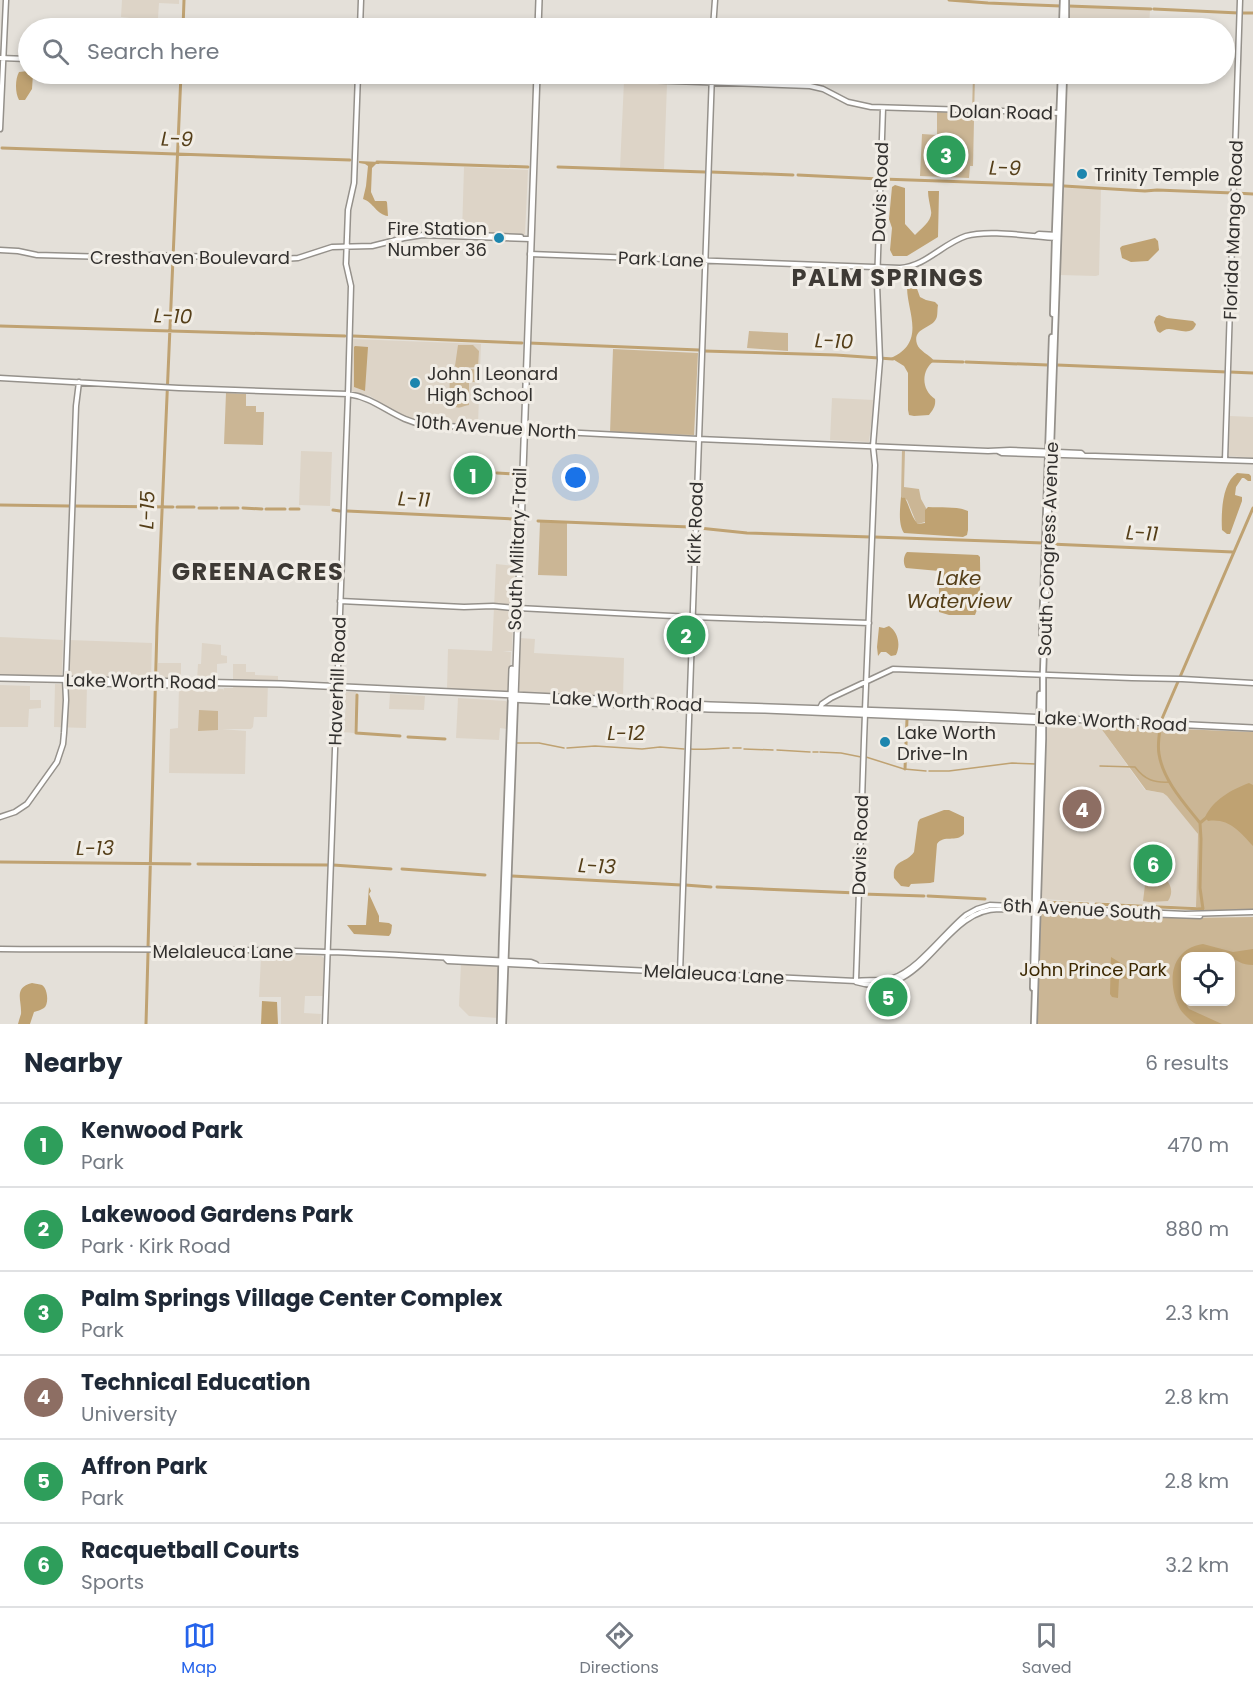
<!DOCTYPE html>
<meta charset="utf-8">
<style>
:root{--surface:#fff;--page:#f6f6f7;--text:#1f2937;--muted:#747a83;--line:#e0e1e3;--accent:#2563eb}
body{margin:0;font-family:Poppins,sans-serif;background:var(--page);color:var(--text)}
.controls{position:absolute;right:18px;bottom:18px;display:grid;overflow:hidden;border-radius:12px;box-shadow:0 3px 9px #0003}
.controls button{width:54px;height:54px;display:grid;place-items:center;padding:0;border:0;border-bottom:2px solid var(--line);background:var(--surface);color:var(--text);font:30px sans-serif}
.you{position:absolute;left:576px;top:478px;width:21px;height:21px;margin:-15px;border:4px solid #fff;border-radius:50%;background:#1a73e8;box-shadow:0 0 0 9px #1a73e833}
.badge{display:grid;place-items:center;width:39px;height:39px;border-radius:50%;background:var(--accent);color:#fff;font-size:20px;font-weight:700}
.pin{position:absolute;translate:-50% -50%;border:3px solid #fff;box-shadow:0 2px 6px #0006}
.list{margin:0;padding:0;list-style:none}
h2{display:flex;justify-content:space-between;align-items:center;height:78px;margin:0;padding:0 24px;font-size:26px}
h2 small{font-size:20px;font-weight:400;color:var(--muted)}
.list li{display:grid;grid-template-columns:39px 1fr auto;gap:18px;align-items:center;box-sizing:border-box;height:84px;padding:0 24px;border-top:2px solid var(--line)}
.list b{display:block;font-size:22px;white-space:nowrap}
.list p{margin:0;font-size:20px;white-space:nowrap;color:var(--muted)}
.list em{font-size:20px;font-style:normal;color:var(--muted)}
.icon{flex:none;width:33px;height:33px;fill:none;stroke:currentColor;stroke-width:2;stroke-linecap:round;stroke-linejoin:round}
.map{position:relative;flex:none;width:1253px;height:1024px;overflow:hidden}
.search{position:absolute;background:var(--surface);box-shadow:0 3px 9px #0003;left:18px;right:18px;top:18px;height:66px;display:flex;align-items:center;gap:15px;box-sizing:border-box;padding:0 21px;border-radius:33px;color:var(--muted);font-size:22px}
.sheet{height:582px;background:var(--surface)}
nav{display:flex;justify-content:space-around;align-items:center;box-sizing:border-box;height:84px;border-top:2px solid var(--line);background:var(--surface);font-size:16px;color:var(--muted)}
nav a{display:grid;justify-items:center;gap:3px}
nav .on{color:var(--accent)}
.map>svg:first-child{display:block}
.built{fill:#ddd4c7}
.green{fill:#cbb695;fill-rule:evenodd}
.water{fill:#bfa272}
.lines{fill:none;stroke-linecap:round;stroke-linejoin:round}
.stream{stroke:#bfa272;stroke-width:1.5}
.canal{stroke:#bfa272;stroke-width:3}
.tertiary-casing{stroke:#95918b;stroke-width:7}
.secondary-casing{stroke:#95918b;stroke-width:8}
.primary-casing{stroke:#95918b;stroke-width:8}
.tertiary{stroke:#fff;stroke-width:4}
.secondary{stroke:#fff;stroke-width:4.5}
.primary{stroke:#fff;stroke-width:5}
.poi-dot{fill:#1d86ae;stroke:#f1ede6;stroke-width:2}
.labels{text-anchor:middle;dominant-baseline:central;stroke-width:6;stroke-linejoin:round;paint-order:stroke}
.street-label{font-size:18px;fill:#32302e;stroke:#f1ede6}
.poi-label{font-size:18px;fill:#32302e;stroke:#f1ede6;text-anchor:start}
.park-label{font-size:18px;fill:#3b2700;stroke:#f1ede6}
.water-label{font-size:20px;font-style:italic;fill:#553f19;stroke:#f1ede6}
.district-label{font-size:24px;font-weight:bold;letter-spacing:1.5px;fill:#3e3a35;stroke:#f1ede6}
</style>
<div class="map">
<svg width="1253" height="1024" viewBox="0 0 1253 1024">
<rect width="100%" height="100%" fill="#e4e0d9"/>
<path class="built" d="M122 0H179V4L159 3 158 18 178 19V28H139V19L121 17Z
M1068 7 1150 10 1149 28H1068Z
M624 81 667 83 664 169 620 168Z
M464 167 528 170 525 234 523 236 462 233Z
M1063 188 1101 189 1099 275 1096 276 1060 275Z
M353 339 481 344 478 424 416 421 403 417 370 396 353 392 350 389Z
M832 398 874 400 869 442 830 440Z
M1230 416 1253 417V458L1228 456Z
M301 451 332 452 330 506 299 505Z
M496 564 515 566 512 651H503L511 652 509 692 508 693 447 690 448 649 492 651Z
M0 637 63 640 62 675 61 677 0 676Z
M519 638 535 639 534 653 624 658 623 698 519 692 517 690Z
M69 640 152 643 151 678 68 677Z
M202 643 221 645V655L227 656V663L217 664V681L197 680 198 664H201Z
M158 663H181V680L157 678Z
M233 664H246V672H255V675L278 676V682H268L267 717H254L253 727 251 729H222L246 731 245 774 169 773 170 729 178 728 179 687 223 689V691L224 688H233Z
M55 684 87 685 86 728 54 727Z
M0 685 30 686V700H41V708L29 709 28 727H0Z
M339 692H356L354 733 343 732 346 706H338Z
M390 694 425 696 424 710 389 709Z
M458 698 506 701 508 703 507 729 500 728 499 740 456 738Z
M1048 725 1100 727 1145 790 1163 793 1167 796 1192 825 1198 834 1196 907 1040 899 1044 758 1046 726Z
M268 954 321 956 324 958 323 996H305L304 1013 321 1014 320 1024H281V997H259L261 957Z
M461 964 499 966 498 1018 469 1016 459 1006Z"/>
<path class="green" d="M973 74H975L973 166H970L969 178 920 176 922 134 937 135V112L972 113Z
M749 331 788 333V351L747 348Z
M458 345H473L479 351 478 367 457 368 455 366Z
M613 349 698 353 694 435 610 433Z
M471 369 478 370 477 382H469V405C456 408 462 409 449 405L450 374 460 371 470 375Z
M226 393 246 394V406H256V412H264L263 445 224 444Z
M902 449 905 450 904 487 919 489 921 499 926 508 925 522 918 524 916 522 907 500 902 497H901Z
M540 522H567V576L538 575Z
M199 710 218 711V730L198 731Z
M1107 726 1253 732V910L1208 911 1196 907 1198 834 1167 796 1163 793 1146 790 1100 727Z
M1155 874C1168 877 1176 889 1168 901L1149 902 1143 901 1146 877Z
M1043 913 1183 918 1253 917V1024H1036L1041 916ZM1186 957H1230V1002H1186Z
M899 981 898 1010 877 1009 878 985Z"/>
<path class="water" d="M28 71V74H33L32 89 25 100H19C15 93 15 79 19 72Z
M359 161 380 162 379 164H376L372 168 371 192 375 201H386L387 202 388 216C377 215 373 202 363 199L366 186 368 166 365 164 359 163Z
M895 185 905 188V224L915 235C921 229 933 220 931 211 930 204 928 198 928 191H939L938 237 907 256H893L890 250 892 228 889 219 892 187Z
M1155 238 1158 241 1159 250 1148 261 1131 262 1122 258 1120 248 1122 246Z
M914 271 918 275 916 286 920 297 926 300 935 302 938 305C937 310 938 316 936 319 931 329 912 328 917 344 919 351 930 355 934 361 921 370 921 390 935 399 936 406 933 410 929 415L914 416 909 415 908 410V373L904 366 891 358C937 338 891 292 914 271Z
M1159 315 1167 318 1193 321 1196 324C1192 337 1178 329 1169 329 1165 329 1163 331 1160 333L1157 331 1154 322 1156 317Z
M355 346 368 347 365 391 354 387V347Z
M1237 473 1249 474 1251 476V481H1248L1244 478H1242L1236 487 1235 495 1242 497V501L1230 534H1227L1222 530C1221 513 1222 483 1237 473Z
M901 497 905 498C910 507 911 517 918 524L925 523V510L928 507C941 508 957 506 968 511V530L967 535 963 537 904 533C898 524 900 509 901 497Z
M907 552 978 555 980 557C980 573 982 600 975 615H949L939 612V571L906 568C903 564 903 556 907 552Z
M889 626C898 632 901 645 896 655L891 656 886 652H881L878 656 877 647 879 627 884 628Z
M1249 783 1253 785V846C1239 831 1229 818 1208 821L1205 817C1214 799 1231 790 1249 783Z
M944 810H949L964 817V834C956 843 944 834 937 844L934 882 930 883 911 884 909 887 901 886 894 878C892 859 906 864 914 852L918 822 920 819Z
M369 887 371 891 369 894 379 916V922L389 923 392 925 391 933 389 936 354 934 347 925H366Z
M1203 944 1233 952 1253 949V965C1241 965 1239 961 1230 957 1220 952 1201 949 1192 956L1186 957C1186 975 1177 992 1189 1009L1222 1024H1196L1194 1023C1189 1019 1183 1014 1180 1009 1167 984 1169 949 1203 944Z
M1111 957 1132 970 1128 979 1121 978 1119 979 1118 998 1112 997 1110 994Z
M32 983C35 984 40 984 42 985 48 989 49 1004 44 1008 41 1010 37 1011 34 1012L30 1024H18C19 1020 20 1017 21 1014 22 1000 13 988 32 983Z
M262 1001 277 1002 278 1024H261Z"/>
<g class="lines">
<path class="stream" d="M516 743H539L564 748
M567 748 595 746 642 749 660 747 684 749
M733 748H741
M690 749C704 750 716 748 729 748
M744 749 773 750
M777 750 810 752
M813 752H818
M820 752 841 753 861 757
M866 757 904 769 926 771
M1100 766 1135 767C1145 780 1154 783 1170 782
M929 771H949L1012 763 1036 764"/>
<path class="canal" d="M949 0 988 3 1061 6
M1068 6 1151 9
M1154 9 1239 13
M1241 13H1253
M183 28 184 0
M2 148 350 160
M377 162 528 167
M558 167 705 172
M711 172 793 175
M798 175 879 179
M882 179 1054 185
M1064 186 1145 191 1157 190 1233 193
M1235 193 1253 194
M0 326 345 336
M353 336 522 343
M529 343 699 350
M704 351 836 355 893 359
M930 361 963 362
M966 362 1048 365
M1057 365 1227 372
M1230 372 1253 373
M497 473 515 474
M0 505 69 506
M74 506 173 507
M177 507H194
M199 508H217
M221 508H238
M243 508 262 509
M266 509H285
M290 509H299
M333 510 340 511
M347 511 515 519
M538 521 690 527
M699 528 747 533 871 537
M874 537 1043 543
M1050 544 1233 552
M357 695 356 733 400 736
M408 737 445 739
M905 769 907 719
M1200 823C1184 803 1163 780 1159 754 1157 743 1160 731 1161 721L1253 508
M1200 823 1206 818
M0 862 190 864
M198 864 328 865
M333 865 391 869
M402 869 485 875
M512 876 681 885
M685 885 711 887
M717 887 857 893
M862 894 924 896
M928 896 985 899
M1043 902 1088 904
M1096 904 1203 909 1200 888 1201 839 1200 823
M148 948 157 627 181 74
M146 1024 148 953"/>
<defs>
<path id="tertiary" d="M360 28 361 0
M713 28 715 0
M0 58 28 59
M476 74 810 86 823 89 848 102 871 107 1062 113
M0 129 6 0
M477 235 521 237
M1036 236 1039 234 1058 235
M0 250 18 251 37 255 109 257 129 258 151 255 282 259 298 258 332 247 372 246 404 238 423 235 531 239
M530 254 900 268C926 266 942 244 966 236 989 229 1033 237 1058 238
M0 378 179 388 348 394C378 398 395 421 426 425L698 439 988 451 1010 450 1081 453 1083 455
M998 451 1002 453 1253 461
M1225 460 1240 0
M340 601 464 607 493 606 514 608
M518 608 692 617 869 623
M66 679 76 406 79 382
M820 708 822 704 831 698 893 669 1132 678 1182 679 1253 683
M864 711 865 710 875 465 873 446 880 360 877 284 883 108
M0 817 15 812 27 804 57 762 63 744 64 733 66 700 65 678
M0 949C109 950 218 948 327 952 396 954 463 959 531 962L536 964
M446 959 448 961C584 968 720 975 856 981 868 979 880 982 893 978 918 970 945 932 966 915L977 909 990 905 1185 914 1253 912
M680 973 712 74
M856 981 864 740 865 714 866 713
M856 982C924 1003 941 909 999 909L1200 916
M325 1024 348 394 351 286 346 264 348 210 354 183 358 74"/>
<path id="secondary" d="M1062 28 1063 0
M1066 28V0
M1055 233 1061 74
M1053 314 1055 241
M1042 634 1052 337
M1033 988 1040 694
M500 1024 502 940 511 698
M503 1024 515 699
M1034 1024 1043 739V674L1064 74"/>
<path id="primary" d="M538 28 539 0
M0 678 281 684 620 700 710 705 945 713 1253 728
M95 683 178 685
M511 698 512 669
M515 698 537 74
M511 699 709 709 765 710 1047 722"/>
</defs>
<use href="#tertiary" class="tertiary-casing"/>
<use href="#secondary" class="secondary-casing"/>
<use href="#primary" class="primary-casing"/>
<use href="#tertiary" class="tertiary"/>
<use href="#secondary" class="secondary"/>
<use href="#primary" class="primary"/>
</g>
<g class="poi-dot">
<circle cx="1082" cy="174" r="6"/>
<circle cx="499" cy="238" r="6"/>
<circle cx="415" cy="383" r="6"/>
<circle cx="885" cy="742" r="6"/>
</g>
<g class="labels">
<g class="street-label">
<text transform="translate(1001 112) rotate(1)">Dolan Road</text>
<text transform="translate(880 192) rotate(-88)">Davis Road</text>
<text transform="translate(1233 230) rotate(-88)">Florida Mango Road</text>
<text x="190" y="257">Cresthaven Boulevard</text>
<text transform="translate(661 259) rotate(2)">Park Lane</text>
<text transform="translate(496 427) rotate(4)">10th Avenue North</text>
<text transform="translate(695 523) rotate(-88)">Kirk Road</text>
<text transform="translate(517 549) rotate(-88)">South Military Trail</text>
<text transform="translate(1048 549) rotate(-88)">South Congress Avenue</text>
<text transform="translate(141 681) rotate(1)">Lake Worth Road</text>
<text transform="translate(337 681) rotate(-88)">Haverhill Road</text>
<text transform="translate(627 701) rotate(3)">Lake Worth Road</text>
<text transform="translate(1112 721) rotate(3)">Lake Worth Road</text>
<text transform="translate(860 845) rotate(-88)">Davis Road</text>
<text transform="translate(1082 909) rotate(3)">6th Avenue South</text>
<text x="223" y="951">Melaleuca Lane</text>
<text transform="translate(714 974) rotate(3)">Melaleuca Lane</text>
</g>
<g class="poi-label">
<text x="1094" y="174">Trinity Temple</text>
<text x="487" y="228" text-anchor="end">Fire Station<tspan x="487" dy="21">Number 36</tspan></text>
<text x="427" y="373">John I Leonard<tspan x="427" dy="21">High School</tspan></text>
<text x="897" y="732">Lake Worth<tspan x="897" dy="21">Drive-In</tspan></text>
</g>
<g class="park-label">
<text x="1093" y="969">John Prince Park</text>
</g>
<g class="water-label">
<text transform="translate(177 139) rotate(2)">L-9</text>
<text transform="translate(1005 168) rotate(2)">L-9</text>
<text transform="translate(173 316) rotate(2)">L-10</text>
<text transform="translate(834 341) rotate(2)">L-10</text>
<text transform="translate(414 499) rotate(3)">L-11</text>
<text transform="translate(147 510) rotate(-88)">L-15</text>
<text transform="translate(1142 533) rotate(3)">L-11</text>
<text x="959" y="578">Lake<tspan x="959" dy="23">Waterview</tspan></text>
<text x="626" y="733">L-12</text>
<text x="95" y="848">L-13</text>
<text transform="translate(597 866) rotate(3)">L-13</text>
</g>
<g class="district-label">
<text x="888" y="277">PALM SPRINGS</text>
<text x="258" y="571">GREENACRES</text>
</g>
</g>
</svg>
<div class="controls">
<button><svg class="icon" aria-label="locate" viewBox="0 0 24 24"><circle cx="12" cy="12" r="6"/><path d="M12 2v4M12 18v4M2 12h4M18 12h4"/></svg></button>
</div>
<div class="you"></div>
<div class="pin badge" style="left:473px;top:475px;background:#2e9e5b">1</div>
<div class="pin badge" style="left:686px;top:635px;background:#2e9e5b">2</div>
<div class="pin badge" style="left:946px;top:155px;background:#2e9e5b">3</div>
<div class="pin badge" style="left:1082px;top:809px;background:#8d6e63">4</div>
<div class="pin badge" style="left:888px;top:997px;background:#2e9e5b">5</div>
<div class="pin badge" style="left:1153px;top:864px;background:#2e9e5b">6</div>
<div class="search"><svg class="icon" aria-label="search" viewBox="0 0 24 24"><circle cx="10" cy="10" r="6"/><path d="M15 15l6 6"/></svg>Search here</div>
</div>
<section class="sheet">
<h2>Nearby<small>6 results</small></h2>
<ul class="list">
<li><span class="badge" style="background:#2e9e5b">1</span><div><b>Kenwood Park</b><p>Park</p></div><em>470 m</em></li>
<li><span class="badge" style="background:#2e9e5b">2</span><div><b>Lakewood Gardens Park</b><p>Park · Kirk Road</p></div><em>880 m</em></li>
<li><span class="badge" style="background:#2e9e5b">3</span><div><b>Palm Springs Village Center Complex</b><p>Park</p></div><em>2.3 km</em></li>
<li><span class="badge" style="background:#8d6e63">4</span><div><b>Technical Education</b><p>University</p></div><em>2.8 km</em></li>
<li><span class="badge" style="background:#2e9e5b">5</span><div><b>Affron Park</b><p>Park</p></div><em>2.8 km</em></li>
<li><span class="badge" style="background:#2e9e5b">6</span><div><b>Racquetball Courts</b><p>Sports</p></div><em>3.2 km</em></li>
</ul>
</section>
<nav>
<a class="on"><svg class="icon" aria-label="map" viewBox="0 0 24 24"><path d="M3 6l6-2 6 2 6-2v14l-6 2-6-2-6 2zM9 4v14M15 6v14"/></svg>Map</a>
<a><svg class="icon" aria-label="directions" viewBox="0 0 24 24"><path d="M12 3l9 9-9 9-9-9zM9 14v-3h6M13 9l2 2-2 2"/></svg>Directions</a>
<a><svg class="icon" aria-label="saved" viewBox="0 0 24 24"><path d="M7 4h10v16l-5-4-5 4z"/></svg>Saved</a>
</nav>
